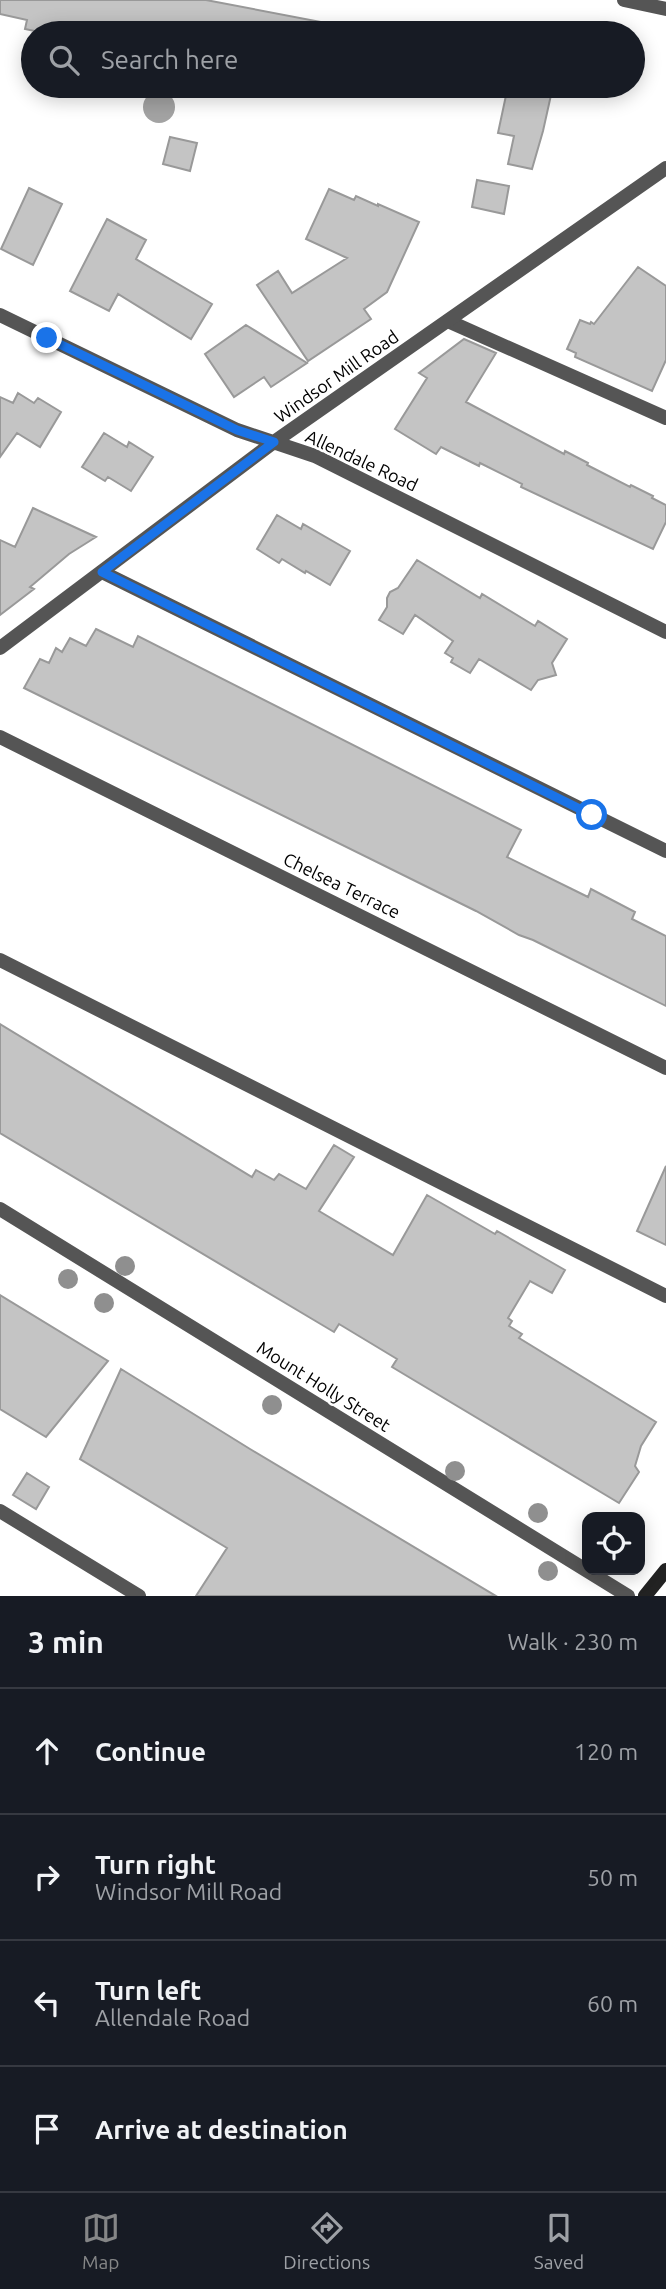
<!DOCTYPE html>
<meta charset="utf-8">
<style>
:root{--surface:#171b24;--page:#20242c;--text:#f1f3f6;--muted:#9ea1a6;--line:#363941;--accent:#858687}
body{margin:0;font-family:Ubuntu,sans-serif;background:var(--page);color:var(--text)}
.controls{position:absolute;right:21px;bottom:21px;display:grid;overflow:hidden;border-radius:14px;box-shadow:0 4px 18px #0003}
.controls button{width:63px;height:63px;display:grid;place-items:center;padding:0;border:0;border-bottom:2px solid var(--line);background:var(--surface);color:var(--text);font:35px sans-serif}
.stop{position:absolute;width:21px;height:21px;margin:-16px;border:5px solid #1a73e8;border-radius:50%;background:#fff}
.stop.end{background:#1a73e8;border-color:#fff;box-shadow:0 2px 7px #0008}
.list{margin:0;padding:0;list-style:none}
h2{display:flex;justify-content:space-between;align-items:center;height:91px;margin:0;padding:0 28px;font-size:30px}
h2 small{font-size:23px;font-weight:400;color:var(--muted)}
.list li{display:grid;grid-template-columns:46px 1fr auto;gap:21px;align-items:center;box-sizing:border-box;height:126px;padding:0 28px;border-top:2px solid var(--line)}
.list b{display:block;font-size:26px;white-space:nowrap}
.list p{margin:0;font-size:23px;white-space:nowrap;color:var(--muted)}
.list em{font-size:23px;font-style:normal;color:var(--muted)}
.icon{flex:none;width:38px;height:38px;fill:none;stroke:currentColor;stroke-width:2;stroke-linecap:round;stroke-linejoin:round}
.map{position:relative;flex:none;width:666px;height:1596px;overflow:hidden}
.search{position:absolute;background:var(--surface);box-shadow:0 4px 18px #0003;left:21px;right:21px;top:21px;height:77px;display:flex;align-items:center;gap:18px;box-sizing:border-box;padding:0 24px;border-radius:38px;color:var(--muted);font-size:26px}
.sheet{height:595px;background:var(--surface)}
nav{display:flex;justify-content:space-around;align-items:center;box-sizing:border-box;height:98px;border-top:2px solid var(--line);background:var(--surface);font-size:19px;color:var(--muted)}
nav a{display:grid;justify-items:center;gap:4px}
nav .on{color:var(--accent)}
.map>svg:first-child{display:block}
.water{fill:#a3a3a3}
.building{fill:#c4c4c4;stroke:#999;stroke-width:2}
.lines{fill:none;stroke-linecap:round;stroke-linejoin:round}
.lane{stroke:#555;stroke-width:14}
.street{stroke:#555;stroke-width:14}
.secondary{stroke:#222;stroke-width:14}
.tree{fill:#8f8f8f}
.route{stroke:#1a73e8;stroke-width:9}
.labels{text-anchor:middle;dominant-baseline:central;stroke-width:5;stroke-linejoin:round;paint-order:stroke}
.street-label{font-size:18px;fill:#000;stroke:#fff}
</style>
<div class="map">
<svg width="666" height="1596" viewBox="0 0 666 1596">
<rect width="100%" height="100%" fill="#fff"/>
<path class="water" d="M143 107a16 16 0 1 1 32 0a16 16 0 1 1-32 0Z"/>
<path class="building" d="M0 0H206L321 22 319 33H44L25 29 27 20 0 14Z
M508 86H553L543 131 532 169 508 164 514 136 498 133Z
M170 137 197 143 190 171 163 164Z
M477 180 509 186 504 214 472 207Z
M29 188 62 204 33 265 1 249Z
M329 189 354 200 356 196 378 206V204L419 222 387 292 364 309 371 319 308 361 257 285 278 271 292 293 347 258 306 239Z
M107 219 146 240 136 259 212 304 191 339 118 294 109 311 70 291Z
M638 267 666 286V360L652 391 575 357 576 353 567 349 580 320 590 324 591 322 594 324Z
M246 325 307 363 271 387 264 377 234 397 205 354Z
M464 339 496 353 466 402 564 454 565 451 588 463 587 465 630 487 631 485 653 496 652 498 666 505V522L653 549 521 487 522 484 480 463 479 466 441 447 436 454 395 429 427 378 419 373Z
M18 393 34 403 38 398 61 412 40 447 17 433 0 457V397L13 403Z
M104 433 127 447 129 442 153 457 131 491 108 477 105 481 82 467Z
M33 508 96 537 69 554 30 587 34 589 0 615V540L15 547Z
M277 515 301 529 303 524 350 551 330 585 306 571 305 573 282 559 279 563 257 549Z
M417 560 480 598 482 594 535 626 538 621 567 639 552 663 556 675 538 680 531 690 479 659 470 673 451 662 453 658 445 653 453 641 415 615 403 634 379 620 387 607V598L390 592 398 588Z
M96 629 133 647 138 636 521 830 507 857 588 897 591 889 635 912 632 919 666 936V1006L533 940 519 935 476 911 24 688 40 659 49 663 56 648 62 652 70 638 86 646Z
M0 1024 252 1177 256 1170 274 1180 279 1174 306 1189 334 1145 354 1157 319 1211 393 1255 427 1195 495 1234 497 1231 565 1270 552 1293 530 1281 508 1318 512 1321 509 1326 522 1334 519 1338 656 1422 641 1446 635 1466 639 1472 619 1503 392 1367 397 1359 339 1324 334 1332 0 1133Z
M666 1166V1245L637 1231Z
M0 1295 108 1361 46 1437 0 1409Z
M121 1369 250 1449 496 1596H196L227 1548 80 1459Z
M27 1473 49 1487 36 1509 13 1495Z"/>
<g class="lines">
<path class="lane" d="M448 321 666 418
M102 572 666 851
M0 960 666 1296
M0 1511 139 1596"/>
<path class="street" d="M624 0 666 9
M0 315 237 430 315 456 666 632
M0 648 274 442 666 168
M0 737 666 1068
M0 1209 628 1596"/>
<path class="secondary" d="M645 1596 666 1570"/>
</g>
<g class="tree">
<circle cx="125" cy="1266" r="10"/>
<circle cx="68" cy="1279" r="10"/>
<circle cx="104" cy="1303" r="10"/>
<circle cx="272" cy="1405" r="10"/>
<circle cx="455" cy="1471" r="10"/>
<circle cx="538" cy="1513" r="10"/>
<circle cx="548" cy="1571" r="10"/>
</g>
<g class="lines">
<path class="route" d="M47 338 237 430 274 442 102 572 592 815"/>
</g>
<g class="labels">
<g class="street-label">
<text transform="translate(336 376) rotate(-35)">Windsor Mill Road</text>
<text transform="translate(362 460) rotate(25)">Allendale Road</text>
<text transform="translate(342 885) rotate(26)">Chelsea Terrace</text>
<text transform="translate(324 1386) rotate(32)">Mount Holly Street</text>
</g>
</g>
</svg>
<div class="controls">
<button><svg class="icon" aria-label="locate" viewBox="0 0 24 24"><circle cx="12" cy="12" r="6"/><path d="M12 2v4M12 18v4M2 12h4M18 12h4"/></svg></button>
</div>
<div class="stop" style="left:592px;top:815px"></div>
<div class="stop end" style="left:47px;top:338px"></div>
<div class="search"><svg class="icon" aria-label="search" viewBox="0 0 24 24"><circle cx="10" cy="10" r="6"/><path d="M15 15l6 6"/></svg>Search here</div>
</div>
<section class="sheet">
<h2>3 min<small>Walk · 230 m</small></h2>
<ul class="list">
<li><svg class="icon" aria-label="ahead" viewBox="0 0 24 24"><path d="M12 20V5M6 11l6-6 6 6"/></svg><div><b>Continue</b></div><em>120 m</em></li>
<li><svg class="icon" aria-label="right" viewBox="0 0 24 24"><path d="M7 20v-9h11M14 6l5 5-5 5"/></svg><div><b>Turn right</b><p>Windsor Mill Road</p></div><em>50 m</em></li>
<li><svg class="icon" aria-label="left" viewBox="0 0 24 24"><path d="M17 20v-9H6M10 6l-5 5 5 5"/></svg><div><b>Turn left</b><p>Allendale Road</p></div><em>60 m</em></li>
<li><svg class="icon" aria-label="arrive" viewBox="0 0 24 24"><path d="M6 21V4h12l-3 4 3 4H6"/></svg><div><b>Arrive at destination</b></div></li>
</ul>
</section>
<nav>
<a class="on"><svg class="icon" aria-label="map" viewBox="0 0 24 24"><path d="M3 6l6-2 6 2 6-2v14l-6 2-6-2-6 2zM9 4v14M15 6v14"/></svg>Map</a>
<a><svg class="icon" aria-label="directions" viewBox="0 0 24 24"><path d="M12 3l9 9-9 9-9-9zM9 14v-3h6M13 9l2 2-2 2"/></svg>Directions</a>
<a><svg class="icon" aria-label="saved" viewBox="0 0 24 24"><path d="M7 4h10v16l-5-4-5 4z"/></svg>Saved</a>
</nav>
